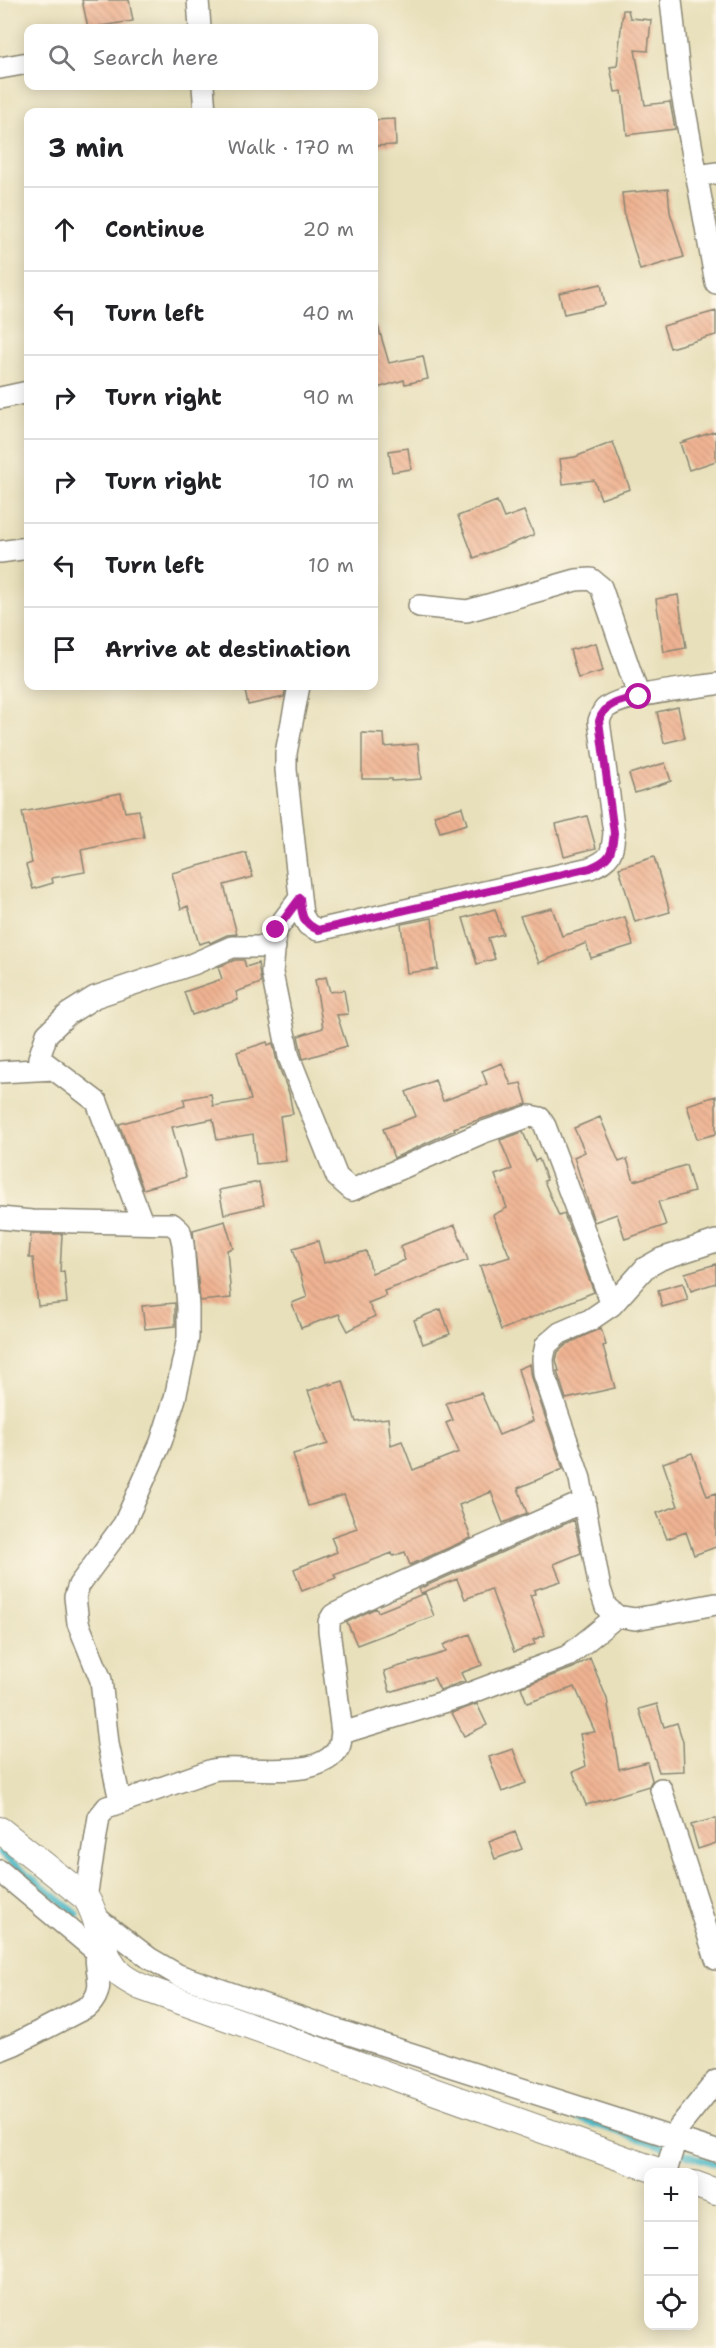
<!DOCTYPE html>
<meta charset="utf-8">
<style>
:root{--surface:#fff;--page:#f6f6f6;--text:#202124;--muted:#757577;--line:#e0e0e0}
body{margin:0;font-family:"Shantell Sans",sans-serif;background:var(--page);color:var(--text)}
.controls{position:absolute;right:18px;bottom:18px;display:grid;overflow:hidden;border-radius:12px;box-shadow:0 3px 15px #0003}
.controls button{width:54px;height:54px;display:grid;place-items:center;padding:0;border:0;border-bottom:2px solid var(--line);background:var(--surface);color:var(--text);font:30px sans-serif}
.stop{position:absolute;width:18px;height:18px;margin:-14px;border:4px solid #b5179e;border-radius:50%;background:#fff}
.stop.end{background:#b5179e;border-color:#fff;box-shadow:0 2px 6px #0008}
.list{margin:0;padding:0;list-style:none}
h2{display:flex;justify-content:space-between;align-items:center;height:78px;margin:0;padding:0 24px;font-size:26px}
h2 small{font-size:20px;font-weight:400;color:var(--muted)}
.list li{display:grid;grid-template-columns:39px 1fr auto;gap:18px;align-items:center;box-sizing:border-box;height:84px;padding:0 24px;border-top:2px solid var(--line)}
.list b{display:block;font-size:22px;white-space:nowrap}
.list em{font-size:20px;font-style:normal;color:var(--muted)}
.icon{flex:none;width:33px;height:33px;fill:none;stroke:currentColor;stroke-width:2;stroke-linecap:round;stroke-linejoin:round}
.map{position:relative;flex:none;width:716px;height:2348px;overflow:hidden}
.search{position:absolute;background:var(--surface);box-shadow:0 3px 15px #0003;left:24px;top:24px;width:354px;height:66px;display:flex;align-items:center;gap:15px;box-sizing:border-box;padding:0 21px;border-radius:12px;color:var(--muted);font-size:22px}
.panel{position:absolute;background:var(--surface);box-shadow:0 3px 15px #0003;left:24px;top:108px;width:354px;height:582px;border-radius:12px}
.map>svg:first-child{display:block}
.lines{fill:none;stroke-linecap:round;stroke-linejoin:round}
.stream{stroke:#4bb8c6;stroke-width:7}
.building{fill:url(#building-back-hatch)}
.minor-casing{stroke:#8a8673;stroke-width:24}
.tertiary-casing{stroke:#8a8673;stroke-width:28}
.minor{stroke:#fff;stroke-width:21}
.tertiary{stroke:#fff;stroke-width:26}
.route{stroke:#b5179e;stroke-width:8}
</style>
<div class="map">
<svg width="716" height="2348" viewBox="0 0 716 2348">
<defs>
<pattern id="building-back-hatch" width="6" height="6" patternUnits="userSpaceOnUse" patternTransform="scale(1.5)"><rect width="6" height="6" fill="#efb392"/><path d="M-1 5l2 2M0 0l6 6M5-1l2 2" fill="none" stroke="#cd9a7e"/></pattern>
</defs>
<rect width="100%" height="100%" fill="#fcf5e5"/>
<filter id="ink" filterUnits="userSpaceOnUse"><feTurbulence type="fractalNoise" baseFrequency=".0167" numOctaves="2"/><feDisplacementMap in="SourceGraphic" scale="12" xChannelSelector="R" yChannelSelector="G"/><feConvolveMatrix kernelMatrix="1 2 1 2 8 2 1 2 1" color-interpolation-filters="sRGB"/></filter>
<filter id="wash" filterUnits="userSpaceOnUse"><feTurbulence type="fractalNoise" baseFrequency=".008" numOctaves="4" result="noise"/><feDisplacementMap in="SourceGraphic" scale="24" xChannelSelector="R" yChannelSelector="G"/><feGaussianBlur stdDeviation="1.35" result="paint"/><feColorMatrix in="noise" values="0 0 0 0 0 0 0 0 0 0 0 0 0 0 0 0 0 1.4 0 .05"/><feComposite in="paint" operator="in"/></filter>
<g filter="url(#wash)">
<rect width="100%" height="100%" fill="#e8e0bb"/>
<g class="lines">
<path class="stream" d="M0 1853 77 1914
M525 2101 716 2164"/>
</g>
<g id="blocks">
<path class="building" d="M82 0H129L133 21 88 28Z
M623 10H628L630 18 651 20 648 51 635 50 645 105 670 102 675 129 627 135 622 91 615 92 610 67 617 66Z
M395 119 396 145 374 146V120Z
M668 189 670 212 684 257 640 270 625 218 622 193Z
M601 284 605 305 564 314 559 293Z
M716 311V335L670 348 663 326Z
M378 326 389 363 423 356 428 379 405 384 404 380 374 389V327Z
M716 431V461L689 470 680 443Z
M613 442 630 489 601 499 594 480 563 484 560 459 575 457Z
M408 448 411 469 392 472 389 451Z
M497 501 504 518 524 511 534 535 474 558 458 516Z
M678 595 686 648 664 652 656 599Z
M596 643 603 671 578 678 570 650Z
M244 686H286L284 697 248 705Z
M678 707 685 738 664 743 657 712Z
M362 733 384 734 385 747 418 744 421 779 392 781V779H362Z
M665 763 671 781 635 793 629 774Z
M121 793 125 812 139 810 144 837 81 850 85 872 52 878 53 883 33 889 26 865 32 863 22 812Z
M462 807 467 824 440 832 434 815Z
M587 816 596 848 564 856 556 824Z
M246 853 253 877 224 885 237 934 227 935 210 943 209 941 199 944 188 906 181 909 172 873Z
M654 857 670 912 635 922 619 868Z
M552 908 562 936 625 917 633 945 591 958 586 943 539 963 520 916Z
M495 909 503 934 488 938 495 959 477 964 463 918Z
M432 918 438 969 407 973 401 924Z
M235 960H244L246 967 258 963 261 983 236 992 238 1000 192 1015 184 992 222 979 218 967Z
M326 977 330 992 344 990 348 1014 337 1015 347 1046 303 1059 298 1036 323 1028 315 980Z
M267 1042 268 1045 273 1043 277 1062 289 1093 293 1114 280 1116 286 1161 256 1164 253 1134 217 1140 213 1119 172 1127 186 1177 143 1189 119 1124 185 1106 184 1099 211 1094 213 1106 251 1100 237 1052Z
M502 1063 511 1085 521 1083 527 1104 454 1128 455 1130 394 1158 383 1129 416 1116 406 1092 435 1080 443 1101 487 1084 482 1071Z
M716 1096V1134L697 1139 687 1105Z
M600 1117 619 1162 627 1159 634 1181 686 1165 694 1192 658 1202 666 1225 625 1239 617 1214 594 1222 574 1157 585 1152 574 1128Z
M523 1132 535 1161 539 1159 547 1180 544 1181 559 1216 564 1214 594 1292 501 1330 480 1266 510 1257 493 1215 507 1208 495 1175 512 1169 500 1140Z
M259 1182 264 1205 224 1214 219 1190Z
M225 1221 233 1248 227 1250 231 1298 200 1301 193 1230Z
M455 1225 468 1260 384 1291 386 1296 368 1303 375 1316 348 1331 339 1314 301 1328 292 1303 307 1297 293 1248 318 1241 324 1263 366 1251 372 1273 405 1260 400 1246Z
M31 1234H62L60 1272 64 1271 67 1303 38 1306 33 1258H29Z
M716 1264V1283L691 1291 685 1273Z
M683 1283 688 1300 662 1307 658 1290Z
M175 1303V1326L145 1329 142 1306Z
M441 1309 450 1334 423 1344 414 1320Z
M601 1328 606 1345 603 1346 615 1388 566 1399 557 1371H559L556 1360 558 1352 567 1344Z
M530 1364 532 1378 563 1469 518 1488 527 1513 503 1523 491 1492 459 1505 471 1538 410 1565 405 1552 393 1556 392 1553 334 1575 336 1578 302 1591 294 1569 337 1552 331 1537 357 1528 344 1495 308 1506 293 1454 328 1444 308 1391 330 1383V1385L343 1381 356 1422 388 1418 391 1445 402 1441 413 1470 459 1452 446 1423 453 1420 446 1403 481 1393 499 1435 533 1421 518 1369Z
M692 1453 707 1496 716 1493V1547L694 1555 686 1532 667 1539 657 1513 678 1506 663 1463Z
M574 1520 581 1553 554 1564 561 1581 534 1590 535 1594 530 1595 545 1635 533 1640 535 1644 514 1652 491 1589 465 1599 457 1579 421 1593 419 1589Z
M425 1593 434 1616 357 1645 347 1622 376 1608 378 1612Z
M470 1634 482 1665 461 1673 465 1681 440 1690 434 1678 390 1692 384 1671 446 1652 443 1645Z
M590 1658 607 1699 619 1769 647 1762 652 1780 649 1786 586 1805 573 1772 586 1766 580 1734 595 1732 575 1687 527 1703 521 1687 573 1668Z
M477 1704 487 1725 464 1736 452 1713Z
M657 1704 664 1727 677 1723 683 1742 684 1771 659 1772 639 1709Z
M513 1749 526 1783 502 1792 489 1757Z
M716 1818V1843L698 1849 691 1825Z
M515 1832 522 1849 495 1859 489 1842Z"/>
</g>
</g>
<g filter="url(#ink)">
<use href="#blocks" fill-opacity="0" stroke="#8a8673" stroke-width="1.5"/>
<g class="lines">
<defs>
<path id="minor" d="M198 0 200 28
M671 0 680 83 716 283
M0 68 28 63
M203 86 205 112
M697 176 716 173
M0 398 28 392
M0 552 28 548
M419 606 467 611 576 580 591 579 601 587 639 697
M299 686 286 753V770L302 915 308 925 318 930 590 868C611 859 612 855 614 833L599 721C601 715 603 709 609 706 628 694 691 688 716 684
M300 898 276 930 272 973 289 1057 337 1177 352 1190 484 1132 530 1116 540 1118 545 1126 612 1305
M0 1072 54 1069
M0 1218 32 1221 172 1224 180 1231 183 1244 188 1307V1338L175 1398 161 1442 124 1524 79 1585 75 1597 78 1623 101 1680 108 1744 120 1801
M142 1222 97 1102 39 1058 47 1034 68 1014 95 997 193 964 232 947H275
M716 1241 661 1259 645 1268 612 1305 590 1320 560 1333 546 1345 543 1359 544 1374 580 1479 600 1589 606 1607 617 1616 635 1619 716 1604
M342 1733 460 1697 568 1656 617 1616
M661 1789 716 1959
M0 1871 96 1951
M86 1898 99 1817 107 1807 212 1770C246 1764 319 1783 339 1747 341 1743 341 1737 342 1733L329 1630V1622L333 1615 374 1595 585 1501
M97 1918 149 1958 178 1975 340 2031 716 2151
M0 2050 15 2044 89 2006C111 1983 87 1966 101 1942
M666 2172 679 2127 716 2081"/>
<path id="tertiary" d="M0 1830 86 1898C102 1922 99 1955 121 1975 127 1980 135 1984 141 1987L661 2172
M694 2184 716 2192"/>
</defs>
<use href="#minor" class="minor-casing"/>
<use href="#tertiary" class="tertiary-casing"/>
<use href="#minor" class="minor"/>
<use href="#tertiary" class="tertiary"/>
</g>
</g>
<g class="lines" filter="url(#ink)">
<path class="route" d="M276 930 300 898C302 915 301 922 318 930L590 868C610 859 612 855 614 833L599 721C604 703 623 700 639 697"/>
</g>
</svg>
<div class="controls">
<button>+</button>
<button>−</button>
<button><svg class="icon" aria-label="locate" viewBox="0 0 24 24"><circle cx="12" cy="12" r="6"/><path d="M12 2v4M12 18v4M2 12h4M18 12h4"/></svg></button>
</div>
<div class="stop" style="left:639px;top:697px"></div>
<div class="stop end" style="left:276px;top:930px"></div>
<div class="search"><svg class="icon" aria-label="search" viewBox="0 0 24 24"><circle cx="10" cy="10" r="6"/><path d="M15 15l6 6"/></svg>Search here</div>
<section class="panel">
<h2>3 min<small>Walk · 170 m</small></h2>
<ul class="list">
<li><svg class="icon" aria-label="ahead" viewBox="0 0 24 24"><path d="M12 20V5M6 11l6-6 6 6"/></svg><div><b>Continue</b></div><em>20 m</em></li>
<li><svg class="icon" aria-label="left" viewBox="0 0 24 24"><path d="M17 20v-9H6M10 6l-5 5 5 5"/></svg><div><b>Turn left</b></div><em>40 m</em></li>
<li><svg class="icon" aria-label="right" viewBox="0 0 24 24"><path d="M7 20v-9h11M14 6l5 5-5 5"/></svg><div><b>Turn right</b></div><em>90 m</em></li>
<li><svg class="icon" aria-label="right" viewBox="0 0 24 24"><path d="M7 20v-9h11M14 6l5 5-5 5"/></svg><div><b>Turn right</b></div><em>10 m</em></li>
<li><svg class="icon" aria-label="left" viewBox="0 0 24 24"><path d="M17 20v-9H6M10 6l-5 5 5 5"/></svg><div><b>Turn left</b></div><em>10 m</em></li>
<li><svg class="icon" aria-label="arrive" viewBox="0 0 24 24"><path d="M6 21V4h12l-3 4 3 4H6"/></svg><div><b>Arrive at destination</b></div></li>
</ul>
</section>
</div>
